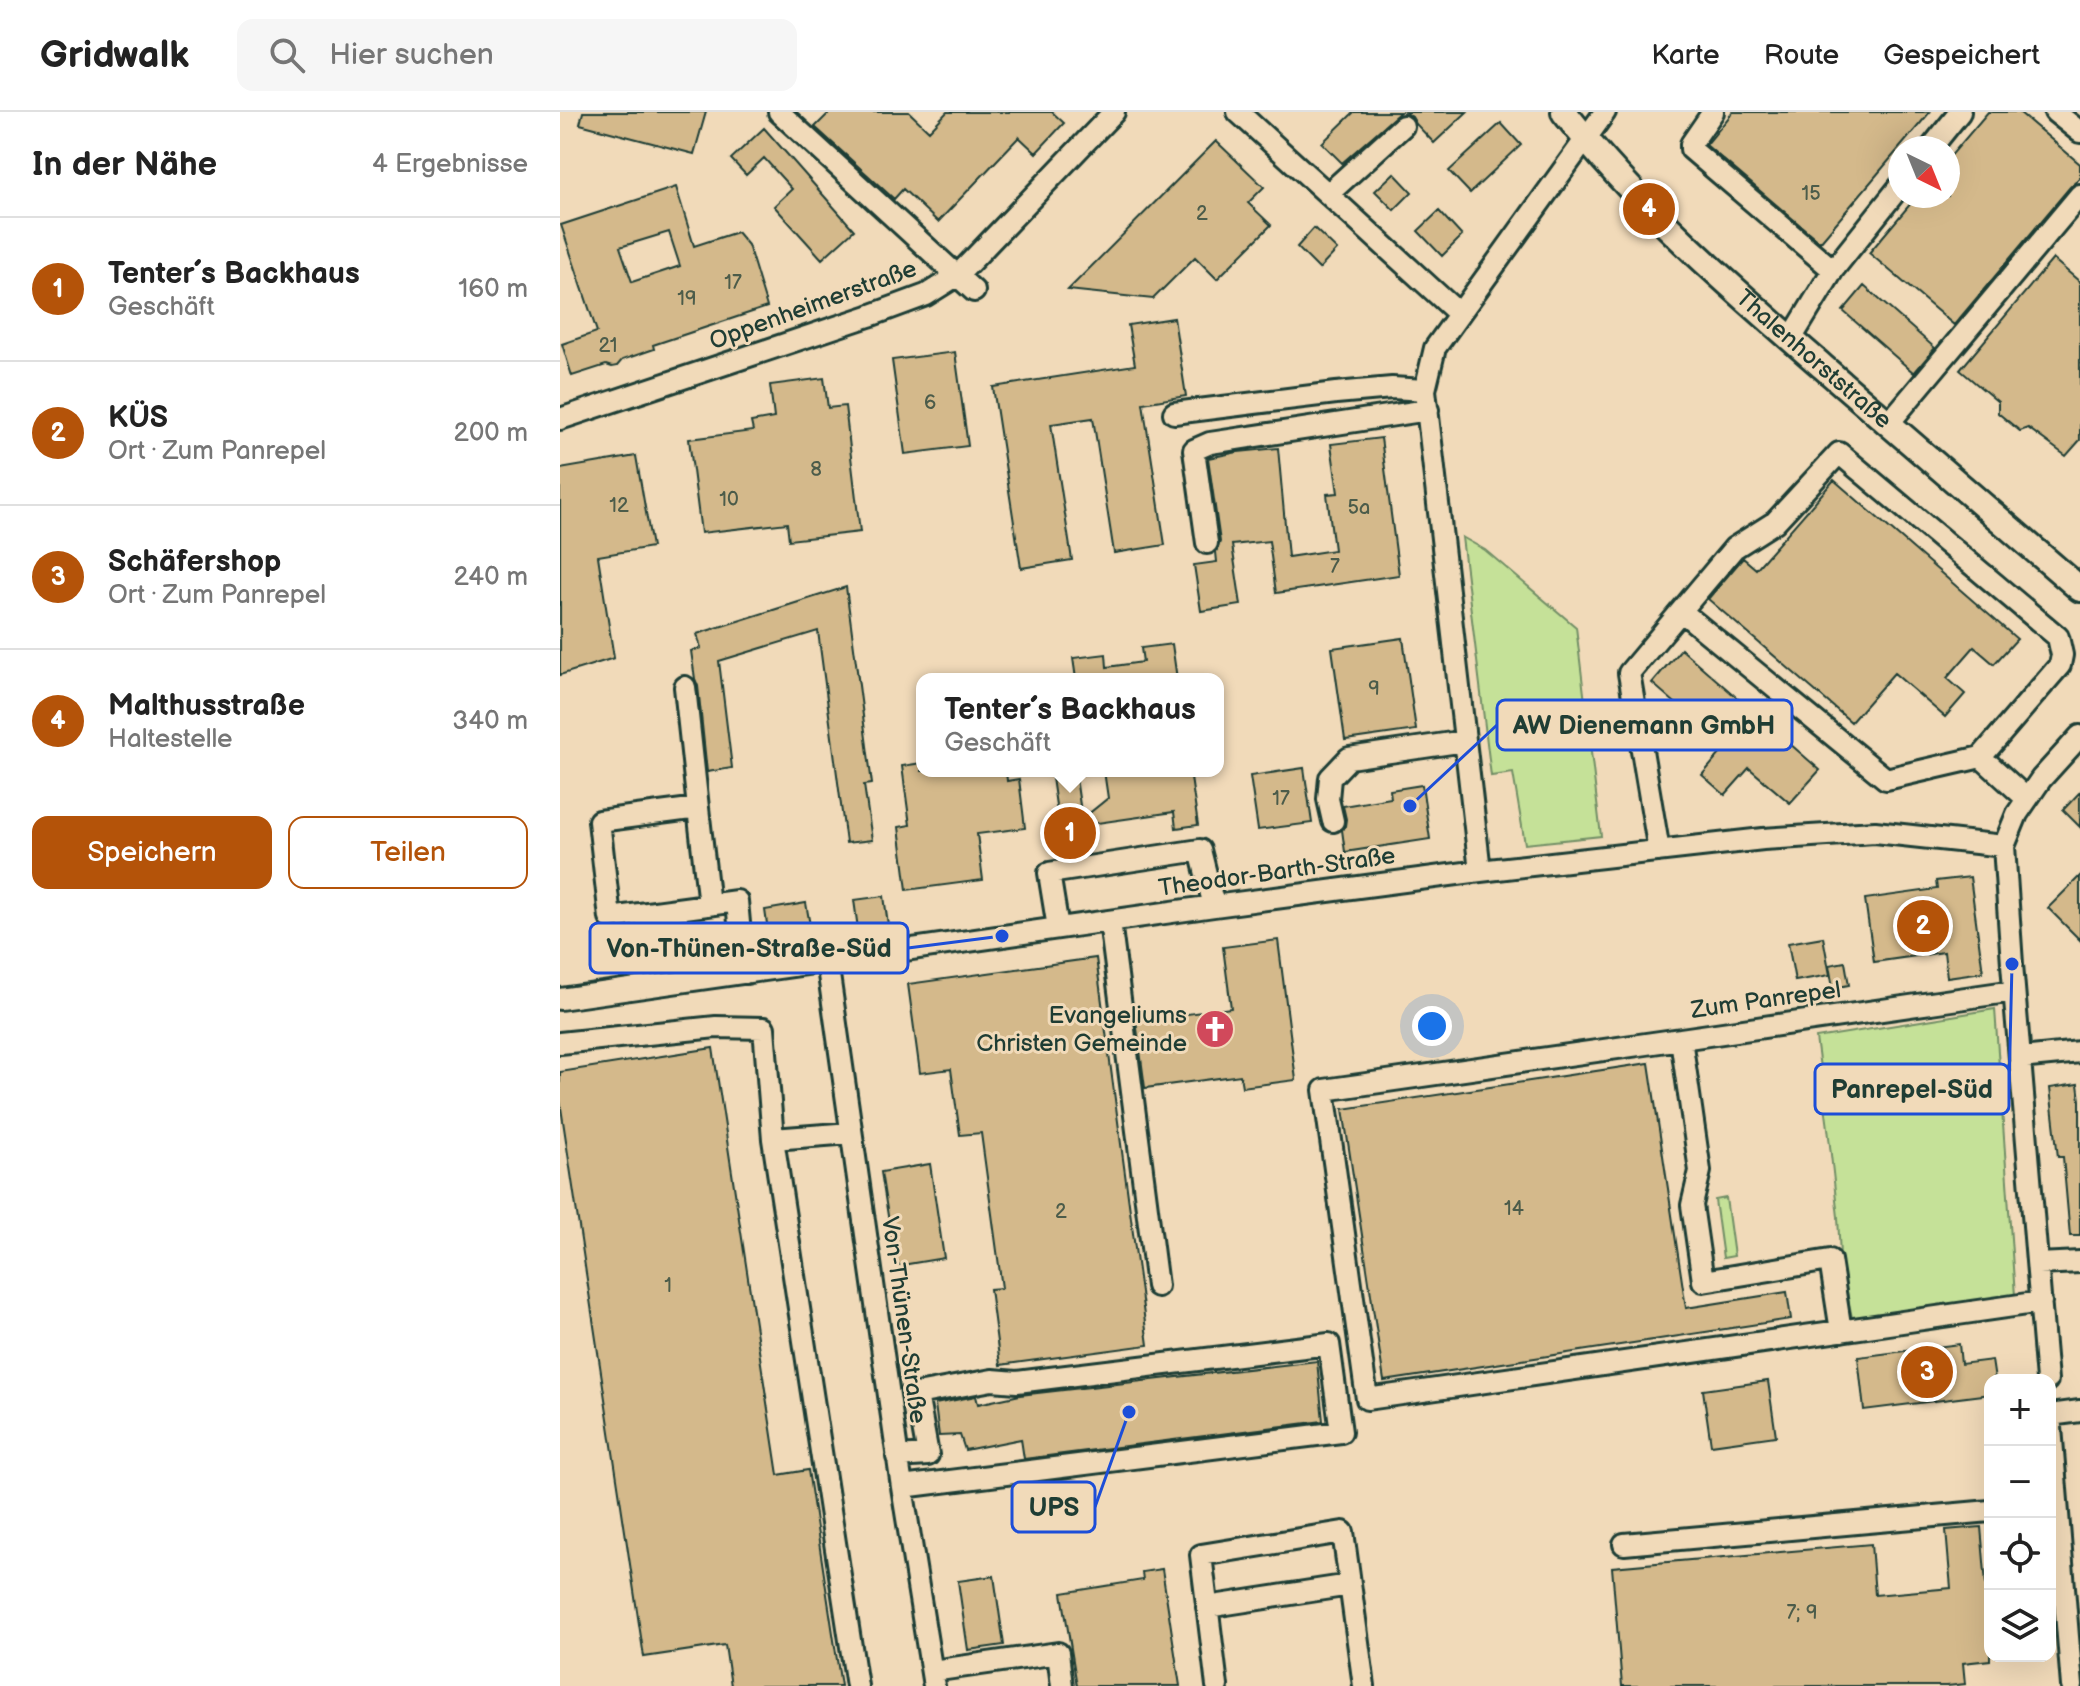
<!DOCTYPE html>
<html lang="de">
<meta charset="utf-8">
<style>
:root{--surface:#fff;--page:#f6f6f6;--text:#222;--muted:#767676;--line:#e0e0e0;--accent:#b45309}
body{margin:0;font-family:"Balsamiq Sans",sans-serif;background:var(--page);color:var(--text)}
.controls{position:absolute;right:24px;bottom:24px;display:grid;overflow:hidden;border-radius:16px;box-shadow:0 8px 32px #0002}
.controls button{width:72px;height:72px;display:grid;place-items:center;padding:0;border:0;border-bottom:2px solid var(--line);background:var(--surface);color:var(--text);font:40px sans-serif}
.compass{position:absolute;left:1328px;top:24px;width:72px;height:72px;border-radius:50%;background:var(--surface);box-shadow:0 8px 32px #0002;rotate:137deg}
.you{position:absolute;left:872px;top:914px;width:28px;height:28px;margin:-20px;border:6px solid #fff;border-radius:50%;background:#1a73e8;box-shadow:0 0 0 12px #1a73e833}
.badge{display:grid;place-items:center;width:52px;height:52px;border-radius:50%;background:var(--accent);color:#fff;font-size:26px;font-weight:700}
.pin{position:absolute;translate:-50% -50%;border:4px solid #fff;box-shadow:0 2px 8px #0006}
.popup{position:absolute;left:356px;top:561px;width:308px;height:104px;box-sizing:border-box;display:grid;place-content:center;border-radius:16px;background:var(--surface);filter:drop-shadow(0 2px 6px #0005);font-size:26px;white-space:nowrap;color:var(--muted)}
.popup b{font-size:30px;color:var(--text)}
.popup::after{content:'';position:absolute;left:50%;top:100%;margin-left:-16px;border:16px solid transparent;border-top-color:var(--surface)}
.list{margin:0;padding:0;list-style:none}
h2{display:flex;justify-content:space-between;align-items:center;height:104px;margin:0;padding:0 32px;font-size:34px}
h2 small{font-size:26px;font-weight:400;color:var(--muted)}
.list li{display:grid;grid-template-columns:52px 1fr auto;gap:24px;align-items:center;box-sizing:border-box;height:144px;padding:0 32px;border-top:2px solid var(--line)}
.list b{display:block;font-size:30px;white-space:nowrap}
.list p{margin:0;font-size:26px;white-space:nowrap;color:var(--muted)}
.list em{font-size:26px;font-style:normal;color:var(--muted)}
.actions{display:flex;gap:16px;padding:24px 32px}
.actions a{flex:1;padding:18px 0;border:2px solid var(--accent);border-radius:16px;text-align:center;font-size:28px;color:var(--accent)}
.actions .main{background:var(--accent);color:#fff}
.icon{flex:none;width:44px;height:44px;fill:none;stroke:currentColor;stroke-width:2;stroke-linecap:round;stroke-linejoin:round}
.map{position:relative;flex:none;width:1520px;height:1574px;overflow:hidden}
header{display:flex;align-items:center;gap:48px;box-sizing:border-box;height:112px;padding:0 40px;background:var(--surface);border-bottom:2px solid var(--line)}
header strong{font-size:38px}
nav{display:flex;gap:44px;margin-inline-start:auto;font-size:28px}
.search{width:560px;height:72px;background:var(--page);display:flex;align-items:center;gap:20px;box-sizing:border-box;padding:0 28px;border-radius:16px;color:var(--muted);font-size:30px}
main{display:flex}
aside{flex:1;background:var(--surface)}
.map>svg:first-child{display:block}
.green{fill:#c5e198;stroke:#728f66;stroke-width:2}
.building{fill:#d4b98b;stroke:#1f3d34;stroke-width:2;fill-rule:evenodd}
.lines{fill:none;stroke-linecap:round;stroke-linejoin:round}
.minor-casing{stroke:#1f3d34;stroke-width:26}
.major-casing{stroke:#1f3d34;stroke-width:30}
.minor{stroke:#f1dab9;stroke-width:20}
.major{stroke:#f1dab9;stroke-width:24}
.labels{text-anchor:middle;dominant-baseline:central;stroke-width:6;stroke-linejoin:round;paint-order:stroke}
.number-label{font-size:20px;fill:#4c5c4a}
.street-label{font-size:24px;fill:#1f3d34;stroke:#f1dab9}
.poi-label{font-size:24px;fill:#1f3d34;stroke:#f1dab9;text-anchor:end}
.leader{fill:none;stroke:#1d4ed8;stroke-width:3}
.callout-dot{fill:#1d4ed8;stroke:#f1dab9;stroke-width:3}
.callout{fill:#f1dab9;stroke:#1d4ed8;stroke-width:3}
.callout-label{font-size:26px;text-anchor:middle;font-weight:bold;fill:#1f3d34}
</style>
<header>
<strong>Gridwalk</strong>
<div class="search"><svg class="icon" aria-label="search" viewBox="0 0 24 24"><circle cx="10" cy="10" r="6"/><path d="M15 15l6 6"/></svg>Hier suchen</div>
<nav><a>Karte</a><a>Route</a><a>Gespeichert</a></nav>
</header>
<main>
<aside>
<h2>In der Nähe<small>4 Ergebnisse</small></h2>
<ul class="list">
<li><span class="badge">1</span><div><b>Tenter´s Backhaus</b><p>Geschäft</p></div><em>160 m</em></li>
<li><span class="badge">2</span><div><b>KÜS</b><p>Ort · Zum Panrepel</p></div><em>200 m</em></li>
<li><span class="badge">3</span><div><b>Schäfershop</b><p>Ort · Zum Panrepel</p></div><em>240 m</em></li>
<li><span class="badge">4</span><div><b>Malthusstraße</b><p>Haltestelle</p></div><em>340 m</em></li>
</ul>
<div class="actions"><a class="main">Speichern</a><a>Teilen</a></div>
</aside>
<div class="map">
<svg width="1520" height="1574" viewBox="0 0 1520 1574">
<rect width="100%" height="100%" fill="#f1dab9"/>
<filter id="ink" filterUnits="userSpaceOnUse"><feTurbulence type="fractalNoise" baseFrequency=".0125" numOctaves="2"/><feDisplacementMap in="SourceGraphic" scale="16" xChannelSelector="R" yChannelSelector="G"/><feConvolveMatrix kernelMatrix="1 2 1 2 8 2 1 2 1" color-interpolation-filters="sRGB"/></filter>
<g filter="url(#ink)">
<path class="green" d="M902 425 925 438 1016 515 1041 724 965 732 953 661 931 664Z
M1435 897 1455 1184 1292 1206 1280 1144 1278 1105 1268 1016 1256 926Z
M1166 1086 1174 1144 1163 1146 1155 1088Z"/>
<path class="building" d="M23 0H146L134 42 20 12Z
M270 0H349L369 19 387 0H492L504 11 476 41 459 25 378 110 343 77 334 87 255 15Z
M794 0H840L782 51 762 31Z
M845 0H907L874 31 856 12 852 5Z
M1173 0H1370L1260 130 1146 33Z
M1428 0H1459L1520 52V66L1510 75 1394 213 1309 141 1357 84H1388V47Z
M941 11 961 33 910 81 889 59Z
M204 16 294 118 262 147 214 94 232 77 204 46 186 63 171 47Z
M656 29 704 75 688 91 711 113 657 167 635 145 593 187 508 178Z
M834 61 852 80 834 98 815 79Z
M116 75 134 134 177 120 188 133 207 195 93 233 94 237 62 248 57 254 52 255 46 253 12 264 2 232 37 220 1 113ZM109 120 120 154 72 170 60 135Z
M879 99 902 124 882 144 858 119Z
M754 116 777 138 759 157 737 135Z
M1493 147 1520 170V328L1506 344 1468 316 1460 319 1438 301V290L1400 258Z
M1304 174 1375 236 1354 261 1283 199Z
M614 206 626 284 583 291 605 433 554 441 533 306 491 312 512 448 461 456 433 275 575 253 568 213Z
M395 240 408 334 345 342 332 248Z
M264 266 268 296 285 294 300 420 229 428 227 411 141 421 129 327 193 319 191 310 214 306 210 273Z
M821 326 839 463 716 481 709 429 672 433 681 493 641 499 634 453 657 450 656 440 660 430 648 346 678 340 718 336 728 445 774 438 767 382 778 381 771 332Z
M76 344 92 435 38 444 54 546 0 563V357Z
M1274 368 1457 527 1434 552 1414 535 1387 566 1405 582 1385 605 1334 561 1291 610 1148 487 1183 446 1196 457Z
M286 475 312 672 304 673 312 728 286 731 258 519 159 549 172 656 147 660 138 574 135 567 131 539 141 536 137 522Z
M843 526 856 618 785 628 772 536Z
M612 532 617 567H516L513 546 546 542 547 555 583 550 581 536Z
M1121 537 1260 658 1230 691 1189 656 1165 683 1142 663 1166 635 1092 571Z
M362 651V659H446L447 669 459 667 465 716 417 722 423 768 347 778 339 715 350 713 342 654Z
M744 656 752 711 698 718 690 664Z
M491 659H515L522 707 548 686 544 659H630L638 713 616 716 614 700 523 713 524 725 501 728Z
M862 673 870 727 785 740 782 718 785 714 786 707 783 694 831 686 830 678Z
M1520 680V715L1503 698Z
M1520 764V828L1488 796Z
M1410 765 1423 860 1387 865 1384 840 1314 850 1305 787 1377 777 1376 769Z
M324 784 328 813 298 817 294 788Z
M246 791 251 819 209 826 205 798Z
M1263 825 1270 863 1235 869 1228 831Z
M718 828 736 968 682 975 680 963 585 976 576 909 671 896 663 835Z
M536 846 588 1233 440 1253 430 1177 442 1176 421 1021 400 1023 391 957 360 961 348 872Z
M1285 850 1289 873 1273 876 1269 853Z
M153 936 218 1363 248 1358 281 1574H171L165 1533 84 1545 0 989V960Z
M1089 951 1126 1196 1227 1180 1231 1207 824 1269 783 997Z
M1518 972 1520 988V1124H1510L1503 1045H1498L1490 976Z
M370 1052 384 1146 336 1154 321 1060Z
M1399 1232 1401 1252 1432 1248 1435 1268H1430V1282L1304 1298 1298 1245Z
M757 1249 763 1309 464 1347 461 1327 405 1338 400 1323 379 1324 375 1292 416 1284 418 1292 460 1283Z
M1208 1269 1216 1324 1151 1333 1143 1278Z
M1421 1415 1430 1519V1548L1403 1551 1405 1572 1387 1574H1062L1052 1455 1311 1432 1315 1483 1391 1476 1386 1418Z
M602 1457 620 1574H517L502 1481 583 1468 582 1460Z
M434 1464 444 1533 408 1538 398 1469Z"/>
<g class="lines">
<defs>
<path id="minor" d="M219 0 414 179
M678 0 898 201
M1153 0 1131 32V37L1273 158
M1495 0 1520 20
M1371 36 1400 0
M768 82 843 14
M1231 227 1273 158 1340 74
M614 301 776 281 832 276 865 278
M0 307 309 204 366 183 398 163 554 0
M1329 311 1520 83
M647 431 634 338 650 331 868 298
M125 575 138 696
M1421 645 1326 667 1121 499 1174 436 1215 410 1279 341 1498 525 1502 543 1500 553 1421 645 1467 687
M773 709 768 687 770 666 789 646 905 629
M1099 739 1069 561 1121 499
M920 759 865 278 875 236 1045 0
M149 793 138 696 39 709 50 806 177 789 181 833 186 861
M550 809 597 1174
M498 816 489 761 640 738 654 794
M267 849 342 1375 374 1574
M0 887 654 794 920 759 1203 727 1315 720 1444 734
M1121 927 764 978 807 1287 1481 1190
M0 931 156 915 204 916 213 1027
M1461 946 1520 940
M291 1021 213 1027 297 1574
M1478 1152 1520 1150
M1281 1219 1270 1148 1143 1169 1132 1093 1140 1059 1121 927 1454 879
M1487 1268 1452 852 1444 734 1457 702 1481 667 1520 624
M1490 1303 1512 1574
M1490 1303 1520 1299
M337 1345 368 1343 357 1282 432 1268 457 1270 769 1232 781 1320 342 1375
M1064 1432 1430 1399
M647 1495 790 1473
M372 1559 498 1541 502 1574
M657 1574 641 1443 783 1420 804 1574"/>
<g id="major">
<path id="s1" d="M1004 0C1079 96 1171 175 1263 255 1349 329 1434 403 1520 477"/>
</g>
</defs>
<use href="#minor" class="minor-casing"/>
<use href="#major" class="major-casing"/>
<use href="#minor" class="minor"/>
<use href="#major" class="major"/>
</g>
</g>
<defs>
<symbol id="church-disc" viewBox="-11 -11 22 22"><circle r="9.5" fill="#d1495b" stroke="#f1dab9"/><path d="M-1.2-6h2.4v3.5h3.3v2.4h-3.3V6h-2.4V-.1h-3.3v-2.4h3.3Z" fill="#fff"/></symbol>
</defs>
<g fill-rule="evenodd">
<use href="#church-disc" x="633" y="895" width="44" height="44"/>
</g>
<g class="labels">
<g class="number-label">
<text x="1251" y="82">15</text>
<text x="642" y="102">2</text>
<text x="173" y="171">17</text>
<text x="127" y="187">19</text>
<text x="48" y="234">21</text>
<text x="370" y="291">6</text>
<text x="256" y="358">8</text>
<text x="169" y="388">10</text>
<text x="59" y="394">12</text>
<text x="799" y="396">5a</text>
<text x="775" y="455">7</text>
<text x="814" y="577">9</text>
<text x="721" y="687">17</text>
<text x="954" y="1097">14</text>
<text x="501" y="1100">2</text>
<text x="108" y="1174">1</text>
<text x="1242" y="1501">7; 9</text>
</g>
<g class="street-label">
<text transform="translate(253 193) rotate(-20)">Oppenheimerstraße</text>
<text stroke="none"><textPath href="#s1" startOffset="352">Thalenhorststraße</textPath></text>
<text transform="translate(717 760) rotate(-8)">Theodor-Barth-Straße</text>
<text transform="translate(1206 888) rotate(-8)">Zum Panrepel</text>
<text transform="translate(344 1208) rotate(82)">Von-Thünen-Straße</text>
</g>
<g class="poi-label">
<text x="627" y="903">Evangeliums<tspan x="627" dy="28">Christen Gemeinde</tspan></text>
</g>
</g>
<path class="leader" d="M850 694L937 613M442 824L348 836M1452 852L1449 977M569 1300L535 1395"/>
<g class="callout-dot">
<circle cx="850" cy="694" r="8"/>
<circle cx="442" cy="824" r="8"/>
<circle cx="1452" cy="852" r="8"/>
<circle cx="569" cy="1300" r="8"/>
</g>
<g class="callout">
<rect x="937" y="588" width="295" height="50" rx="8"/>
<rect x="30" y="811" width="318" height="50" rx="8"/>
<rect x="1255" y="952" width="194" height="50" rx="8"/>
<rect x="452" y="1370" width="83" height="50" rx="8"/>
</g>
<g class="callout-label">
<text x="1084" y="622">AW Dienemann GmbH</text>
<text x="189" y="845">Von-Thünen-Straße-Süd</text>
<text x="1352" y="986">Panrepel-Süd</text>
<text x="494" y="1404">UPS</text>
</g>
</svg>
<div class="controls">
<button>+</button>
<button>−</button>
<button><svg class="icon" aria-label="locate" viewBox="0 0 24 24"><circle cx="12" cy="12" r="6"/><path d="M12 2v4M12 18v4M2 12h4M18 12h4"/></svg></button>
<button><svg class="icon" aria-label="layers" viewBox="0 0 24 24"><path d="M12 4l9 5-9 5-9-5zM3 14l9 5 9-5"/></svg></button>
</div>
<svg class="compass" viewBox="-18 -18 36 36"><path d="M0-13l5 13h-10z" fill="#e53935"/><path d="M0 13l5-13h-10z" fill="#767676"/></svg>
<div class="you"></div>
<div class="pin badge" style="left:510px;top:721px">1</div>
<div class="popup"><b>Tenter´s Backhaus</b>Geschäft</div>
<div class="pin badge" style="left:1363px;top:814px">2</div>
<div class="pin badge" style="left:1367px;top:1260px">3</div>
<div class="pin badge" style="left:1089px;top:97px">4</div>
</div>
</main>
